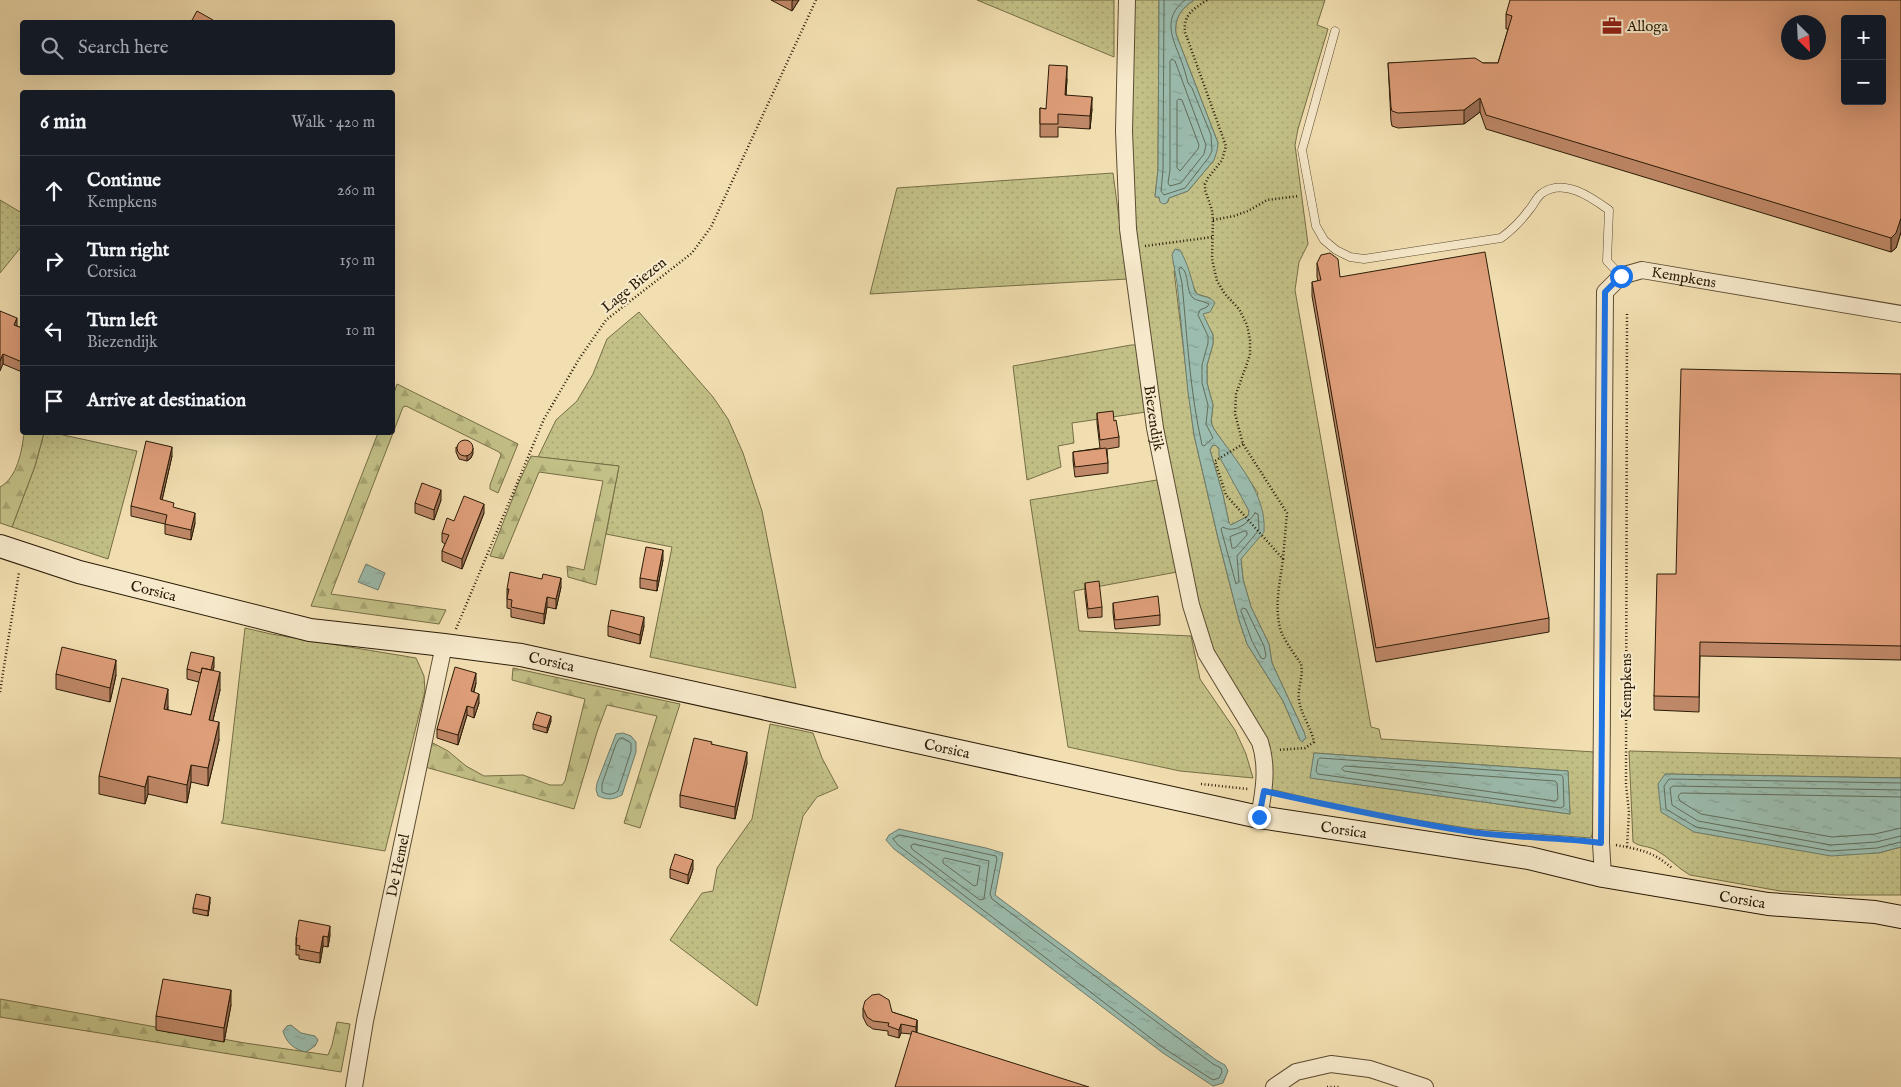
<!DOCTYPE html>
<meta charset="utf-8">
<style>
:root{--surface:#171b24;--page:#242831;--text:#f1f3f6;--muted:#9ea1a6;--line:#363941}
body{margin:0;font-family:"IM FELL English",serif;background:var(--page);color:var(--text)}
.controls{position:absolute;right:15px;top:15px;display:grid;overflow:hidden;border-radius:5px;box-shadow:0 5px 20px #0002}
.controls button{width:45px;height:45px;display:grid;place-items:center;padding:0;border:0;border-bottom:1px solid var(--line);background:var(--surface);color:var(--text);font:25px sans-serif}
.compass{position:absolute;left:1781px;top:15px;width:45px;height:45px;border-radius:50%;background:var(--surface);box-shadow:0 5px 20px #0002;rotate:156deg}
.stop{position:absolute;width:15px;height:15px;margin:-11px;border:4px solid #1a73e8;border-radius:50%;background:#fff}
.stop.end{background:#1a73e8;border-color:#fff;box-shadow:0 1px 5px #0008}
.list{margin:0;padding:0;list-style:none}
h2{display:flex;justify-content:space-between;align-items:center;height:65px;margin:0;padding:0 20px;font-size:21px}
h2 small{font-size:16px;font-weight:400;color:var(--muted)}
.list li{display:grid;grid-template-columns:32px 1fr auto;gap:15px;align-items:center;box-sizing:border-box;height:70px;padding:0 20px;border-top:1px solid var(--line)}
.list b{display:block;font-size:19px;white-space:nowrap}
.list p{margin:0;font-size:16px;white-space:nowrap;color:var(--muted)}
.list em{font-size:16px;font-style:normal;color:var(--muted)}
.icon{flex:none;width:28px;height:28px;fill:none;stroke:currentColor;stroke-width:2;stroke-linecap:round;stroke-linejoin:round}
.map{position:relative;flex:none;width:1901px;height:1087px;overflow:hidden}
.search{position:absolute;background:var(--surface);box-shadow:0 5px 20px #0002;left:20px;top:20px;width:375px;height:55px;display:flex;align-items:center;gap:12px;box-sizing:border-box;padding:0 18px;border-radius:5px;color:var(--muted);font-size:19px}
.panel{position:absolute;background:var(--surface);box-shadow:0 5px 20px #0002;left:20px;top:90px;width:375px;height:345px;border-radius:5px}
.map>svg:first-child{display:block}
.grass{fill:url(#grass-dots);stroke:#766e46;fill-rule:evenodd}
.forest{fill:url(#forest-firs);stroke:#766e46}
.water{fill:url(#water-ripples);stroke:#6e7c6b;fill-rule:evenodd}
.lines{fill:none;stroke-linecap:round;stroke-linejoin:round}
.shore{stroke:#626c5a;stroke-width:1}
.lane-casing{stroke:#5c4c32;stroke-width:9}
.street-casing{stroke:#5c4c32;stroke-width:18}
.secondary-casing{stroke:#2a1b07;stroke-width:24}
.path{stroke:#2a1b07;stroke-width:2.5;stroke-dasharray:1 2.5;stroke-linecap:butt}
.lane{stroke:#f7eacc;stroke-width:8}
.street{stroke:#f7eacc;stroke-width:16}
.secondary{stroke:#f7eacc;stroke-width:22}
.wall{fill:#bf8868;stroke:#2a1b07}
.shaded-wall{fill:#9b6f55;stroke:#2a1b07}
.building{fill:#de9e79;stroke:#2a1b07;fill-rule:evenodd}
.route{stroke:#1a73e8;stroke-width:6}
.labels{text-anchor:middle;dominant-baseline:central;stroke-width:4;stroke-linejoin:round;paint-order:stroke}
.poi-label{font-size:15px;fill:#2a1b07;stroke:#f7eacc;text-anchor:start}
.street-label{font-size:15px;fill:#2a1b07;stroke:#f7eacc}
</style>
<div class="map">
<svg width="1901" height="1087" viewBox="0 0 1901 1087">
<defs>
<pattern id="grass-dots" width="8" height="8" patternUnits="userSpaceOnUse" patternTransform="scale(1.25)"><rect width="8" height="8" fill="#c2c086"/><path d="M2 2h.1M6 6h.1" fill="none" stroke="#a7a472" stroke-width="1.8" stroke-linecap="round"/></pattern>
<pattern id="forest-firs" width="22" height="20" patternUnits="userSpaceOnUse" patternTransform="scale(1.25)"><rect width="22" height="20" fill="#c2c086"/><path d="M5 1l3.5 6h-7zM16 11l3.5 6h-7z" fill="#a7a472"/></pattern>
<pattern id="water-ripples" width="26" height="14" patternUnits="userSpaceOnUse" patternTransform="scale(1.25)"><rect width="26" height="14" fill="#9bbcae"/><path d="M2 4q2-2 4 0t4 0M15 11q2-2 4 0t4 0" fill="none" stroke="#86a194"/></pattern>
</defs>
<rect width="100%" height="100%" fill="#f2dfb1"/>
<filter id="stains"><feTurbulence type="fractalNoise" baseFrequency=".004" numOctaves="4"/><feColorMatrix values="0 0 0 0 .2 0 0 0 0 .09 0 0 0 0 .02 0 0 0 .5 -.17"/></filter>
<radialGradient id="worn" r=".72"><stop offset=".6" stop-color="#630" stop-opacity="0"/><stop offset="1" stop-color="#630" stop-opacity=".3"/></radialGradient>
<path class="grass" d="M977 0H1114V57Z
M1132 0H1159L1158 170 1155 196 1168 202 1169 198 1188 191 1214 160 1218 143 1176 34C1174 18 1181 9 1194 0H1325L1317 25 1328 29 1298 129 1295 145 1308 244 1299 262 1295 290 1371 727 1379 729 1381 739 1595 752 1594 828 1591 838 1473 829 1367 812 1270 789 1271 764 1222 672 1205 632 1165 464 1130 179ZM1174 271 1193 286 1197 294 1210 298 1202 314 1213 335V344L1207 365V383L1213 405 1211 423 1214 429 1258 493 1241 559 1243 579 1251 607 1269 644 1272 663 1304 732 1300 740 1283 701 1247 644 1239 620 1218 538 1194 435ZM1314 753 1568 771 1570 814 1311 778Z
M1113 173 1127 279 870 294 897 188Z
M0 200 22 213V246L0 273Z
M639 312 713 397 728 419 743 453 762 511 796 688 650 657 672 547 606 534 619 466 538 457 556 420 577 401 593 374 607 339Z
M1131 345H1136L1146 412 1072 423 1074 443 1058 446 1061 467 1027 480 1013 366Z
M44 433H54L137 451 108 559 12 527 35 466Z
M1215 445 1219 448 1249 511 1248 516 1231 525 1229 523 1223 495 1210 450 1212 446Z
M1157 480 1177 572 1074 591 1079 631 1191 636 1200 679 1235 730 1246 754 1253 778 1180 771 1068 747 1030 500Z
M245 628 271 634 416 658 424 676 425 691 385 851 221 823 223 820Z
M770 724 813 733 822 758 838 788 817 797 803 816 757 1006 670 940 702 893 713 891 717 868 752 819Z
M1629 751 1901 758V778L1665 774 1878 853 1901 847V895H1839L1780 891 1690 875C1677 868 1669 857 1656 850 1649 846 1640 847 1633 842Z"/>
<path class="forest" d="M397 384 518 444 498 493 490 489V485L501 455 499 452 406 406 403 407 331 594 446 610 439 624 311 606 378 433 392 432 393 396Z
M24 433H44L35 466 12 527 0 523V487C17 478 22 451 24 433Z
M531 456 619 466 596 585 568 577 567 566 584 570 603 481 539 472 503 559 490 556 519 482Z
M513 668 680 704 640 828 624 823 657 716 607 705 597 732 574 809 425 767 431 742 448 751 466 766 484 776 523 775 550 785H562L565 781 585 699 512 680Z
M0 999 245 1043 328 1055 332 1045 337 1022 350 1024 341 1072 0 1017Z"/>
<path class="water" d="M1159 0H1194C1181 9 1174 18 1176 34L1218 143 1217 151 1214 160 1188 191 1169 198 1167 203 1163 204 1160 202 1159 197H1155L1158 170Z
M1175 249 1180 250C1188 264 1191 277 1195 292 1201 298 1210 295 1215 303L1210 312 1203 314 1213 335V344L1207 365V383L1213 405 1211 422 1214 429C1235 460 1267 493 1264 532L1241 559 1243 579 1251 607 1269 644 1272 663 1304 732 1306 738 1302 742 1300 740 1283 701 1247 644 1239 620 1218 538 1194 435 1188 392 1177 283 1172 255ZM1215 445 1219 448V456L1249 511 1248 516 1231 525 1229 523 1223 495 1210 450 1212 446Z
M366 564 385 573 378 590 358 582Z
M623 733 631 736 636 742V752L622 795C612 800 608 800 598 796L596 790 597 783 616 734Z
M1314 753 1568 771 1570 814 1310 778Z
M1665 774 1901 778V847L1878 853 1831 856 1694 832 1661 812 1658 784Z
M899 829 986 848 1003 853 995 895 1216 1060 1225 1065 1228 1071 1223 1083 1213 1086 1163 1053 894 849 886 840 889 835Z
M291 1025 301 1033 315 1036 318 1040 315 1046 306 1052C295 1050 286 1043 283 1031L287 1026Z"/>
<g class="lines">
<path class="shore" d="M1164 0 1163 170 1161 191 1164 195 1185 188 1209 157 1212 151 1211 135 1192 88 1188 83C1186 75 1184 68 1181 60 1172 37 1162 18 1185 0
M1172 59 1175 61 1206 145 1204 154 1181 183 1170 186 1168 183 1170 170V62Z
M1179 99 1182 100 1199 145 1198 149 1180 171 1177 168V101Z
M1181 267C1190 273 1185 290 1193 298 1197 301 1204 301 1209 304L1207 307 1200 310 1198 315 1208 336V343L1202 365V383L1208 405 1206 424 1213 438 1204 446 1202 445C1190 392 1187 336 1182 283L1179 270Z
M1255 513 1258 514 1259 530 1237 556 1239 582 1236 584 1221 529 1223 527C1234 534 1249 523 1255 513Z
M1245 531 1247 532V535L1235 548H1232L1230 537Z
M1243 608 1246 609 1264 646 1266 656 1264 659 1261 658 1252 641 1241 611Z
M623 738 631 743V751L618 791C612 795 608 795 602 792V784L616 744 619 739Z
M1320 758 1561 775 1563 777 1564 806 1561 808 1318 774 1316 771 1318 760Z
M1345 766 1555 781 1557 783 1558 799 1555 801 1344 771 1342 769Z
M1901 783 1669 779 1664 786 1666 809 1696 827 1831 851 1877 848 1901 842
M1901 790 1673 786 1670 788 1672 805 1698 821 1831 845 1876 842 1901 836
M1901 797 1681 793 1678 796 1680 801 1701 814 1832 837 1875 834 1901 828
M900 835 996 856 997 859 990 894 992 899 1213 1064 1221 1068 1222 1072 1219 1078 1213 1080 1165 1049 898 845 893 839Z
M914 844 989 861 984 899 980 900 912 849 911 846Z
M945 858 980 866 977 885 974 886 943 863V860Z"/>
<defs>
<path id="lane" d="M1335 31 1302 150 1316 226 1324 240 1336 250 1350 257 1364 259 1501 238C1512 230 1521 221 1529 210 1533 206 1536 198 1541 194 1563 177 1591 197 1609 210L1607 261 1621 276"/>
<g id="street">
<path id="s1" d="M1127 0 1124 131 1128 229 1155 428 1191 605 1206 653 1260 742C1268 767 1264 791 1259 817"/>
<path id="s2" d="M1603 876 1601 843 1605 292 1621 276 1642 270 1901 314"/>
<path id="s3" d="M354 1087 365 1021 444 645"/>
<path d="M1274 1087 1296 1072 1331 1064 1370 1069 1425 1087"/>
</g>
<g id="secondary">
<path id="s4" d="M0 546 79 572 310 630 444 645 521 655 1259 817 1529 858 1603 876 1768 904 1875 912 1901 917"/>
</g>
</defs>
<use href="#lane" class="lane-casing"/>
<use href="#street" class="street-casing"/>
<use href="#secondary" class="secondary-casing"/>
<path class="path" d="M1207 0C1194 9 1183 14 1185 32L1226 146 1222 160 1208 178 1205 184V190L1212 210 1213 220 1212 259 1217 281 1225 294 1239 309 1247 325 1250 340V355L1236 394 1235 414 1243 444 1287 513 1283 559
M1213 220 1234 216 1248 211 1267 200 1299 196
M1145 246 1213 237
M1627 314 1626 785 1629 812 1627 847
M1243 444 1215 461 1226 495 1283 559C1280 583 1273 610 1282 634 1287 644 1295 655 1301 664 1304 676 1297 688 1299 700 1301 715 1311 727 1314 742L1305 748 1278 750
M456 629 544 419 579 359 606 320 692 253 711 227 816 0
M0 692 19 572
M1201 784 1248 789
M1278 794 1375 814
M1516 836 1586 841
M1616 845C1641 850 1652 851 1672 868
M1327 1087H1341"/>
<use href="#lane" class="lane"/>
<use href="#street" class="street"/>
<use href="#secondary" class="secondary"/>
</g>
<path class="wall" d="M771 0H799L792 11Z
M1901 0V232L1896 248 1891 252 1486 129 1480 112 1464 124 1398 128 1392 126 1391 121 1388 63H1498L1508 29H1506V14Z
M1067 79 1066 95 1092 109 1090 129 1058 127V137H1040V108L1046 109Z
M1317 263 1340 277 1549 618V632L1376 662 1312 296V282L1318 281 1317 277Z
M0 311 17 326 22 328V372L3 364Z
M1901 374V660L1700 656 1699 712 1654 710V696L1676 574Z
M1097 413 1114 421 1119 437V447L1107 449 1108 463V473L1075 477 1073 461V452L1100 448 1097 423Z
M456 447 473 453 471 458 467 461 459 459 456 452Z
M172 456 162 500 195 523 191 540 165 534V524L131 516V506Z
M441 500 434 520 415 513V503Z
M484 513 462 569 442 561V551L445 544 442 542V533L454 521Z
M663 560 657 591 640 588V578Z
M1085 583 1102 607V617L1088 618 1085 593Z
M561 587 556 609 547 607 544 624 511 617V609L507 608V589Z
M1113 603 1160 615V625L1115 629 1113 613Z
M608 626H644L640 644 608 636Z
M214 667 213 670 220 690 213 720 219 740 208 786 191 782 187 803 148 794 145 804 99 794V776L168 706V710L191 715 199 682 187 679V669Z
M56 674 116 675 110 702 56 689Z
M476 683 474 692 479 703 474 718 467 715 458 745 437 738V729Z
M551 721 547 733 533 729V724Z
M712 744 747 763 735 819 680 807V795Z
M670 869H693L688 884 670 878Z
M210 902 208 916 193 913V908Z
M330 935 328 947 323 946 320 963 299 959V955H296V938Z
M231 1005 224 1042 156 1030V1016Z
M863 1008 892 1012 917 1020V1033L911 1034 901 1033 899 1038 888 1035V1031L873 1029 867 1025 863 1017Z"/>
<path class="shaded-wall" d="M793 0H799L792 11V1Z
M1067 66V79L1065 108V95Z
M1092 97V109L1090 129V116Z
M1480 98V112L1464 124V110Z
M1901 218V232L1896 248 1891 252V238Z
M17 318V327L14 325Z
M3 354V364L0 371V361Z
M172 447V456L160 509V499Z
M473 448V453L471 458 467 461V456Z
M441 490V500L434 520V510Z
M484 504V513L462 569V559Z
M195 513V523L191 540V530Z
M663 550V560L657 591V581Z
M561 578V587L556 609V599Z
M547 597V607L544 624V614Z
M644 617V626L640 644V635Z
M214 657V667L209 684V675Z
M116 660V675L110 702V688Z
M220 672V690L209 737V720Z
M476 673V683L471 701V691Z
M168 689V706L164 726V709Z
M479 694V703L474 718V708Z
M467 706V715L458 745V735Z
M551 716V721L547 733V728Z
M219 722V740L208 786V768Z
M747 752V763L735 819V807Z
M191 765V782L187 803V785Z
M148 776V794L145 804V787Z
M693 860V869L688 884V875Z
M210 897V902L208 916V911Z
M330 926V935L328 947V937Z
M323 936V946L320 963V953Z
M231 990V1005L224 1042V1028Z
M917 1020V1029L916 1035V1027Z
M901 1024V1033L899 1038V1030Z"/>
<path class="building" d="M1510 0H1901V218L1896 233 1891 238 1486 115 1480 98 1464 110 1398 113 1392 111 1391 107 1388 63 1475 58 1483 63H1498L1512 16 1506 14ZM1845 19H1882V101H1845ZM1788 22H1818V52H1788Z
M197 11 213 20 212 22H191Z
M1049 65 1067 66 1065 95 1092 97 1090 116 1058 114V124H1040V108L1046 109Z
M1485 252 1549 618 1376 648 1312 282 1321 280 1317 263 1321 255 1330 253 1338 259 1340 277Z
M0 311 17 318 14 325 22 328V362L3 354 0 361Z
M1681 369 1901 374V646L1700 642 1699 697 1654 696 1657 574H1676Z
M1113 411 1114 421 1116 420 1119 437 1100 440 1097 413Z
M457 448a8 8 0 1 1 16 0a8 8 0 1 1-16 0Z
M146 441 172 447 160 499 174 503 173 507 195 513 191 530 165 524 167 515 131 506Z
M1106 448 1108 463 1075 467 1073 452Z
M422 483 441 490 434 510 415 503Z
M464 496 484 504 462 559 442 551 449 535 442 533 447 518 454 521Z
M646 547 663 550 657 581 640 578Z
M510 572 542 579 543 574 561 578 556 599 547 597 544 614 511 607 512 600 507 599 509 589H507Z
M1099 581 1102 607 1088 609 1085 583Z
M1158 596 1160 615 1115 620 1113 603Z
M611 610 644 617 640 635 608 626Z
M62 647 116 660 110 688 56 674Z
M191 652 214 657 211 670 202 668 201 673 187 669Z
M455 667 476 673 471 691 479 694 474 708 467 706 458 735 437 729Z
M202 668 220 672 209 720 219 722 208 768 191 765 187 785 148 776 145 787 99 776 122 678 168 689 164 709 191 715Z
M537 712 551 716 547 728 533 724Z
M694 738 712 742 711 744 747 752 735 807 680 795Z
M675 854 693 860 688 875 670 869Z
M196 894 210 897 208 911 193 908Z
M299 920 330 926 328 937 323 936 320 953 299 949 300 946 296 945 297 938H296Z
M163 979 231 990 224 1028 156 1016Z
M879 994 889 1000 892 1012 917 1020 916 1027 901 1024 899 1030 888 1026 889 1023 873 1021 867 1017 863 1008 865 1001 872 995Z
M912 1031 1089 1087H895Z"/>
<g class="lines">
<path class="route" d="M1259 817 1264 791C1332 806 1401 821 1471 832 1514 838 1558 837 1601 843L1605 292 1621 276"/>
</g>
<defs>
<symbol id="office-bare" viewBox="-9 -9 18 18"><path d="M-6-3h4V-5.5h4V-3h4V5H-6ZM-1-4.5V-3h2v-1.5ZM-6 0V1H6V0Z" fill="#8f2418" stroke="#f7eacc" stroke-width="2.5" paint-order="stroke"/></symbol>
</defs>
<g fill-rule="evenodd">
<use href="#office-bare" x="1598" y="12" width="28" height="28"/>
</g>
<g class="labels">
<g class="poi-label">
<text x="1627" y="26">Alloga</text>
</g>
<g class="street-label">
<text stroke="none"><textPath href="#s2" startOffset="671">Kempkens</textPath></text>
<text transform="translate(634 285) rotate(-39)">Lage Biezen</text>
<text stroke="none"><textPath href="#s1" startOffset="420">Biezendijk</textPath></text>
<text stroke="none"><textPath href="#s4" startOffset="160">Corsica</textPath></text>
<text stroke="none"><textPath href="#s4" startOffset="565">Corsica</textPath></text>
<text transform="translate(1626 686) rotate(-90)">Kempkens</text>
<text stroke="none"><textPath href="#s4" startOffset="970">Corsica</textPath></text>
<text stroke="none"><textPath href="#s4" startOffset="1375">Corsica</textPath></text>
<text stroke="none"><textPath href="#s3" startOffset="226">De Hemel</textPath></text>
<text stroke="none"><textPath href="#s4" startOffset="1780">Corsica</textPath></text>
</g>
</g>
<rect width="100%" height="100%" filter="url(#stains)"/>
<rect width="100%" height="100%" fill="url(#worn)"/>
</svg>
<div class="controls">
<button>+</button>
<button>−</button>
</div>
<svg class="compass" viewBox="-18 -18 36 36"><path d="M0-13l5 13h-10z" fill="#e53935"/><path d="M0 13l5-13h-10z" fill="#9ea1a6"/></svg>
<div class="stop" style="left:1621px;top:276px"></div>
<div class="stop end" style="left:1259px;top:817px"></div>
<div class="search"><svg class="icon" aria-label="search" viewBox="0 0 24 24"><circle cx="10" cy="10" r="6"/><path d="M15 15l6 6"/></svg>Search here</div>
<section class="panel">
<h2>6 min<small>Walk · 420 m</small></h2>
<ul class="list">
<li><svg class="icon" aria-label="ahead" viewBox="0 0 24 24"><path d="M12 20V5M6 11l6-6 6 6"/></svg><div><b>Continue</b><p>Kempkens</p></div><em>260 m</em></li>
<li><svg class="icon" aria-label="right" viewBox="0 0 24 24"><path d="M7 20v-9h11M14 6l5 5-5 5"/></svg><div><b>Turn right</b><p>Corsica</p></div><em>150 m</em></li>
<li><svg class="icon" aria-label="left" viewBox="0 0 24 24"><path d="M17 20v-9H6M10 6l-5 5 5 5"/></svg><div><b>Turn left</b><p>Biezendijk</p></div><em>10 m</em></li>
<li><svg class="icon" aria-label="arrive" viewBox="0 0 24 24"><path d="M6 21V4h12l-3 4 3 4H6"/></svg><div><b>Arrive at destination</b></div></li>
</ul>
</section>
</div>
